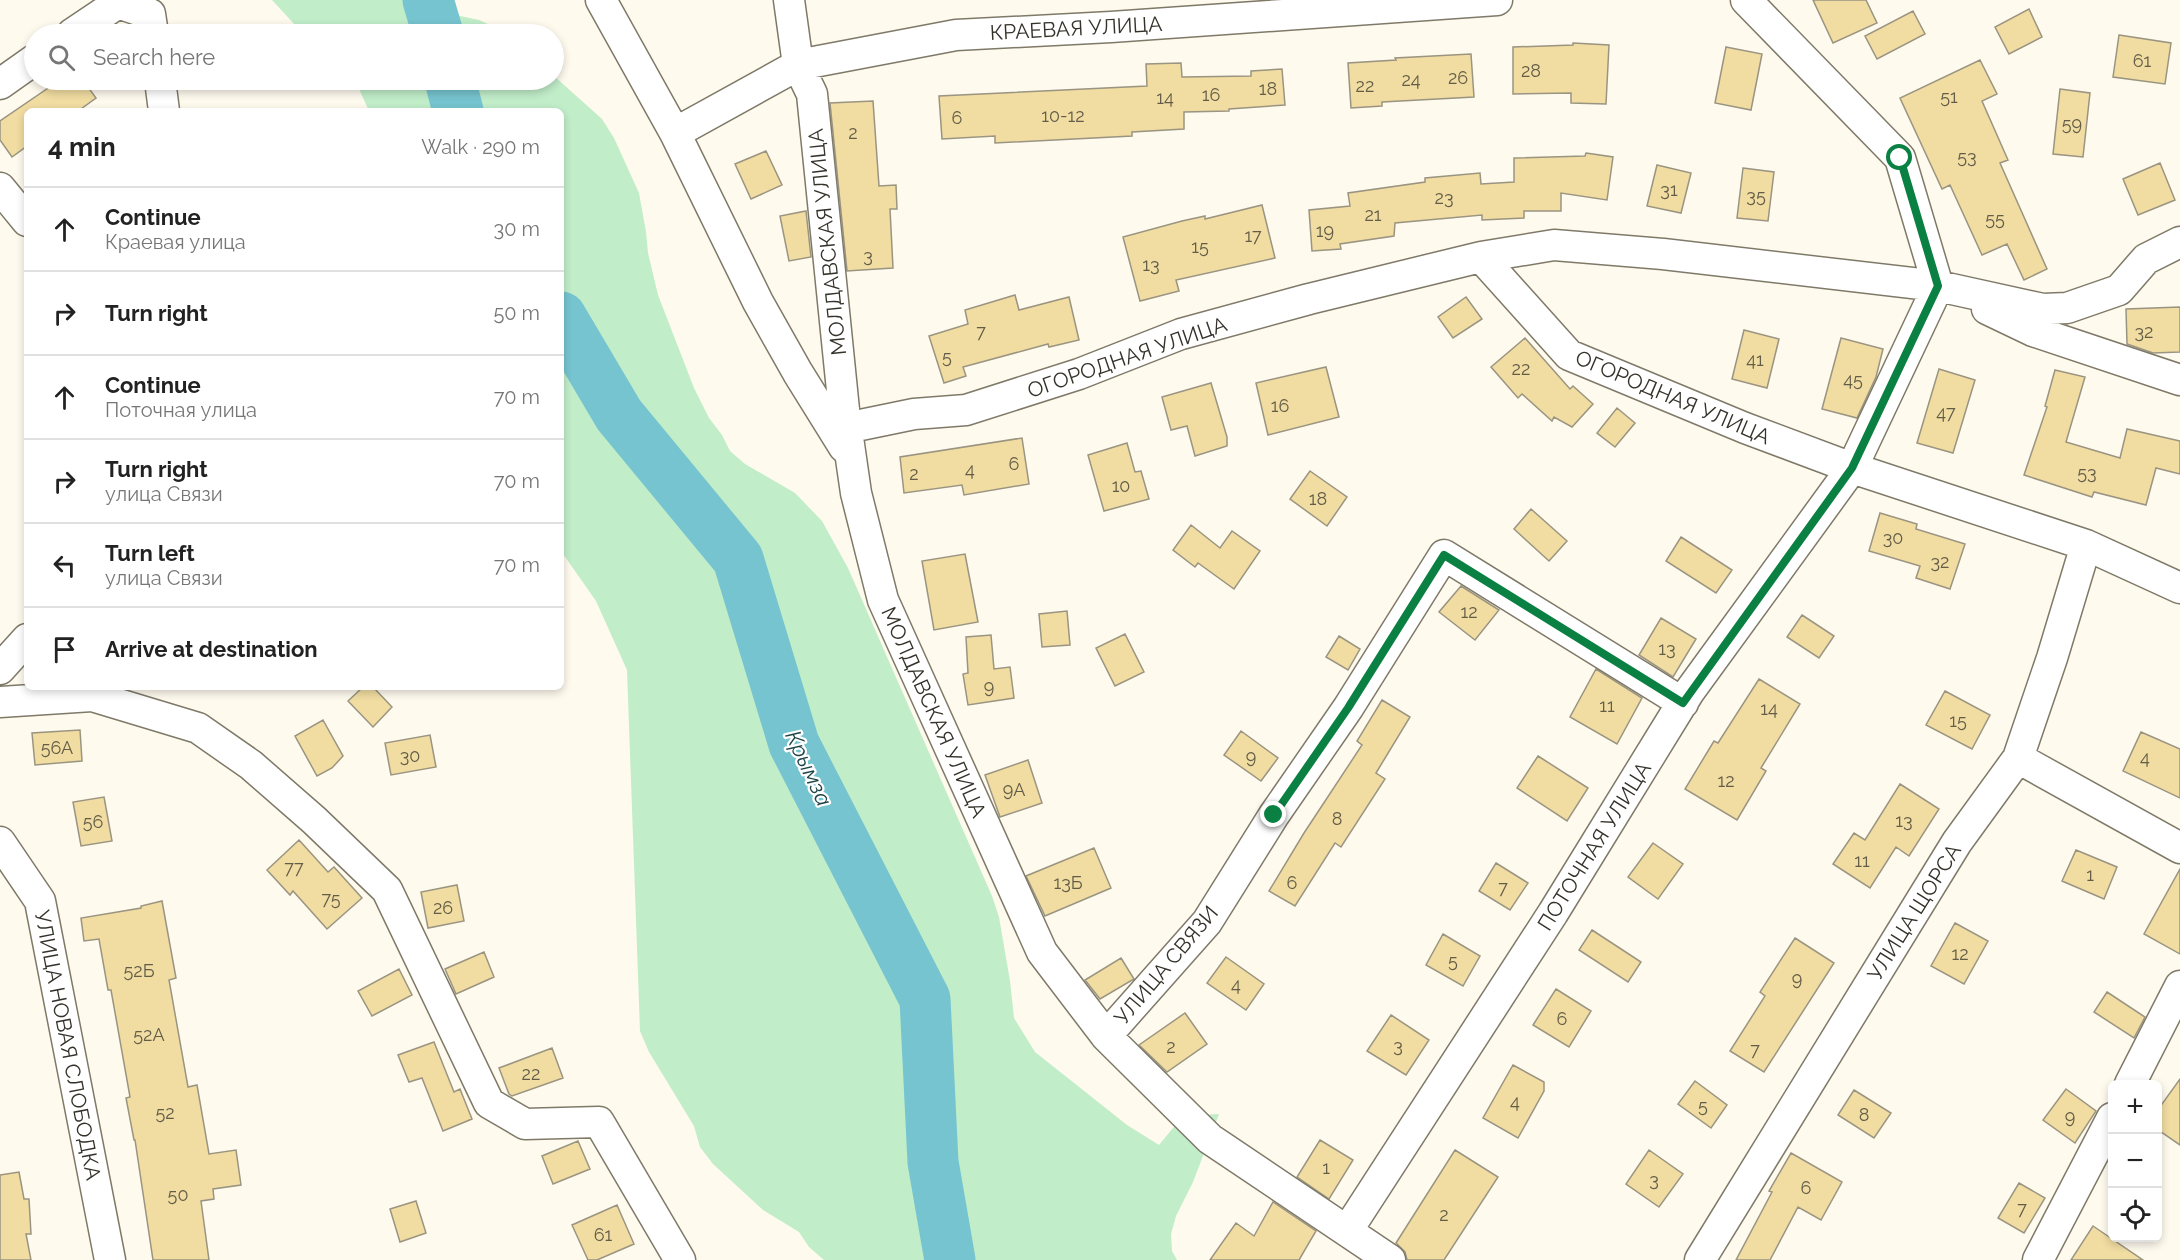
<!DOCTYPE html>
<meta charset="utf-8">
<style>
:root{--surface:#fff;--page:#f2f2f2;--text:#222;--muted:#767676;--line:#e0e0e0}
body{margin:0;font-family:Raleway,sans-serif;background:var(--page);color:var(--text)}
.controls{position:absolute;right:18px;bottom:18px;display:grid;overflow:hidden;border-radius:9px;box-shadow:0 3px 9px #0003}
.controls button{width:54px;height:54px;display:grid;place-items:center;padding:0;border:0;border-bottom:2px solid var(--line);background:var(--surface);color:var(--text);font:30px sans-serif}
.stop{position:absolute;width:18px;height:18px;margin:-14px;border:4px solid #0b8043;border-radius:50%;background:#fff}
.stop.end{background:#0b8043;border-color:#fff;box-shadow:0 2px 6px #0008}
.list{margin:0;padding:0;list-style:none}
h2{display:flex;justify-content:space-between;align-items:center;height:78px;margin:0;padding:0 24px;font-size:26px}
h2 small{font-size:20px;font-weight:400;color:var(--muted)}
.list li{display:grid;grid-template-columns:39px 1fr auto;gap:18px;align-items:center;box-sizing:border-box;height:84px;padding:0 24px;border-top:2px solid var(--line)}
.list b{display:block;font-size:22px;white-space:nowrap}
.list p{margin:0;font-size:20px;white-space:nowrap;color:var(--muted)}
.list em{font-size:20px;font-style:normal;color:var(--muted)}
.icon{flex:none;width:33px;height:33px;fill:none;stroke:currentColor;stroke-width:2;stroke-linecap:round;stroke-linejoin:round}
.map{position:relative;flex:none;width:2180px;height:1260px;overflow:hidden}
.search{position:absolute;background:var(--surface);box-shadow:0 3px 9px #0003;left:24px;top:24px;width:540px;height:66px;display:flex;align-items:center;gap:15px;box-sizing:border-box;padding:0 21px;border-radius:33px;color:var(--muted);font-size:22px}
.panel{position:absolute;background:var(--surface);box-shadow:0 3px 9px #0003;left:24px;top:108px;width:540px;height:582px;border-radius:9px}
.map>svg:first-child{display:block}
.green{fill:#c1edc9}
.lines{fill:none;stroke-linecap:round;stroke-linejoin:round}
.river{stroke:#76c4cf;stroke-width:51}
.building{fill:#f1dda2;stroke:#9a9481;stroke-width:1.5}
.street-casing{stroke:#7f7968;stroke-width:33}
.street{stroke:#fff;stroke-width:30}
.route{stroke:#0b8043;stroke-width:8}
.labels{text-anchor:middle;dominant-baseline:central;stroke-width:4.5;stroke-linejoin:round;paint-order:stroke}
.number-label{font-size:18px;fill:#635d48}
.street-label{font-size:21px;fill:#34322a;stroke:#fff}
.water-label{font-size:22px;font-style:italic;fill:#1e4348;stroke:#fff}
</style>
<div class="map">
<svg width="2180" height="1260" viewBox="0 0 2180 1260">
<rect width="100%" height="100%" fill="#fefaee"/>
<path class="green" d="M272 0H410L437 11 479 20 499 29 506 34H311L296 26Z
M554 76 602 119 614 138 639 193 646 232 648 253 658 295 694 388 709 418 722 435 730 451 745 464 795 493 822 521 848 568 992 896 999 917 1010 981 1014 1018 1035 1052 1127 1125 1159 1145 1183 1116 1219 1114 1193 1182 1176 1216 1171 1234 1172 1251 1177 1260H824L809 1247 799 1232 763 1210 713 1164 700 1147 694 1126 649 1052 640 1031 627 670 596 601 561 551V111H369L355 80H554Z"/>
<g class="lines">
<path class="river" d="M428 0 438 34
M450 80 458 111
M561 317 619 415 738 559 794 744 925 999 933 1162 950 1260"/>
</g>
<path class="building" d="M1813 0H1866L1877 23 1833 43Z
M2029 9 2042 37 2009 54 1995 27Z
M1913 11 1925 34 1877 59 1865 36Z
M2119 35 2171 43 2165 84 2113 77Z
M1573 43 1609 45 1606 104 1571 103V93L1513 94V47L1573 45Z
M1726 47 1762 54 1751 110 1715 103Z
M1471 54 1474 97 1382 102V106L1351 108 1348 63 1396 60 1395 58Z
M1980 60 1997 94 1982 101 2008 160 2000 163 2047 269 2024 280 2007 244 1982 255 1950 185 1942 189 1900 98Z
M1181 63 1182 77 1251 76V71L1282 69 1285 105 1229 109V111L1184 112V129L1132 132V136L995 143V136L942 139 939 96 1147 86 1146 64Z
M60 80H83L96 98 78 111H27V146L12 157 0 140V121Z
M2060 89 2090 93 2083 157 2053 154Z
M873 101 879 186 896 185 897 209H890L893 268 847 271 830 103Z
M766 151 782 185 751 199 735 164Z
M1586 153 1613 157 1607 200 1561 193V211H1524V218L1482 220V215L1395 223 1394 236 1340 244 1341 249 1312 251 1309 210 1350 206 1348 193 1425 182V178L1480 173 1481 184 1514 182V158L1585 156Z
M2160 163 2175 200 2138 215 2123 179Z
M1657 165 1691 173 1681 213 1647 206Z
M1743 168 1774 172 1768 221 1737 218Z
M1262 205 1275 258 1176 280 1179 291 1140 301 1123 237 1182 221 1205 216V219Z
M806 211 811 257 789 261 780 216Z
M1015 295 1019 310 1069 297 1079 340 1049 347 1048 344 963 367 966 376 944 383 929 336 968 324 965 310Z
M1466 297 1482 319 1453 338 1438 317Z
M2180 307V352L2153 353 2127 344 2126 309Z
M1744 330 1779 339 1767 388 1732 379Z
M1525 338 1570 389 1573 386 1593 404 1572 427 1554 417 1552 421 1522 394 1518 398 1491 367Z
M1841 338 1883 349 1876 377 1857 418 1822 409Z
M1326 367 1339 417 1268 435 1256 383Z
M1939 369 1975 380 1953 453 1917 443Z
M2055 370 2085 377 2066 442 2120 458 2127 429 2180 441V474L2156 468 2146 505 2094 492 2092 497 2024 475 2047 407 2045 406Z
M1211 383 1227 437V446L1195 456 1187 426 1171 430 1162 397Z
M1617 408 1635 423 1615 447 1597 433Z
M1022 438 1029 484 964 495 962 485 904 493 900 457Z
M1127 443 1135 472 1141 471 1149 499 1104 511 1088 455Z
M1310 471 1347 497 1327 526 1290 499Z
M1531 509 1567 541 1549 561 1514 529Z
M1880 513 1917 524 1916 529 1965 544 1950 589 1916 578 1920 566 1869 551Z
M1191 525 1220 548 1232 531 1260 551 1234 589 1198 563 1195 567 1173 550Z
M1681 537 1732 570 1716 593 1666 561Z
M965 554 978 622 934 630 922 561Z
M1461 586 1499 610 1475 640 1439 612Z
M1067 611 1070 645 1042 647 1039 614Z
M1802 615 1834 636 1819 658 1787 637Z
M1661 618 1696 639 1673 677 1639 655Z
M1125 634 1144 672 1115 686 1096 648Z
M991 635 994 669 1010 667 1014 698 968 705 963 674 968 673 966 637Z
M1339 636 1360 649 1348 670 1326 657Z
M1596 669 1642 698 1617 744 1570 717Z
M1759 679 1800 704 1761 768 1766 771 1737 820 1685 789 1714 741 1718 743Z
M363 687H373L392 707 373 727 348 701Z
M1945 691 1990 715 1972 749 1926 725Z
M1382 700 1410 717 1376 773 1385 779 1341 847 1335 843 1295 906 1269 891 1304 833 1362 745 1357 741Z
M323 720 343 756 332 768 317 776 295 736Z
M80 730 82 761 35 765 32 733Z
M1241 731 1278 758 1261 781 1224 755Z
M2141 732 2180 749V798L2123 771Z
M430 735 436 767 391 775 385 743Z
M1538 756 1588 788 1567 821 1517 788Z
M1028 760 1042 803 1000 817 985 775Z
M1900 784 1939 809 1909 856 1896 847 1870 888 1833 864 1854 833 1865 840Z
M104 797 112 841 81 846 73 802Z
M299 840 328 872 334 867 362 898 327 929 293 891 290 895 267 870Z
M1653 843 1683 864 1658 899 1628 877Z
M1094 848 1111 888 1045 916 1026 876Z
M2076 850 2117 867 2104 899 2062 881Z
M1496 863 1528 883 1510 910 1479 891Z
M2180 869V954L2144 934Z
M457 885 464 921 428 928 421 892Z
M162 901 176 978 169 980 188 1087 197 1085 209 1154 236 1150 241 1185 213 1189 214 1199 201 1201 209 1260H153L135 1140H134L126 1098 130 1097 111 990H108L99 939 84 941 81 918 141 908V906Z
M1955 923 1988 941 1964 984 1931 966Z
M1592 930 1641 962 1628 982 1579 950Z
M1443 934 1480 956 1463 986 1426 965Z
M1795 938 1834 963 1764 1072 1730 1051 1765 996 1760 992Z
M484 952 494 977 456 994 445 969Z
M1226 957 1264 984 1246 1010 1207 983Z
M1121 958 1134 979 1100 999 1085 980Z
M399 969 412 995 372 1016 358 991Z
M1556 989 1591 1011 1569 1047 1533 1025Z
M2107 992 2145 1017 2134 1038 2094 1012Z
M1185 1013 1207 1044 1167 1072 1139 1045Z
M1391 1015 1429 1040 1406 1075 1367 1051Z
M434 1042 454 1092 460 1089 472 1119 443 1131 422 1078 409 1082 398 1055Z
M552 1048 563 1078 512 1096 509 1094 499 1068Z
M1513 1065 1544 1082V1091L1518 1138 1483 1118Z
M2180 1079V1145L2157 1129V1111Z
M1695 1081 1727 1105 1711 1128 1678 1104Z
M2066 1089 2096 1111 2075 1143 2043 1120Z
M1854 1090 1891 1113 1874 1138 1838 1115Z
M1320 1140 1353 1160 1329 1199 1297 1177Z
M578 1141 590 1169 553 1184 542 1156Z
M1455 1150 1498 1177 1444 1260H1407L1405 1252 1396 1243Z
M1649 1150 1683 1174 1659 1207 1626 1184Z
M1791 1153 1842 1182 1821 1220 1798 1207 1770 1260H1736L1772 1192 1769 1191Z
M19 1172 24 1199H29L31 1234H26L31 1260H0V1175Z
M2019 1183 2045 1198 2024 1233 1998 1218Z
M416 1201 426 1233 400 1242 390 1209Z
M1273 1202 1316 1231 1299 1260H1210L1236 1223 1254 1236Z
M617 1205 634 1244 597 1260H588L572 1225Z
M2093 1226 2143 1260H2071Z"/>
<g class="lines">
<defs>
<path id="street" d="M601 0 675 133 758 302 798 373 844 447
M789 0 798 65 812 94 844 410 856 493 883 600 1042 952 1106 1036 1210 1139 1390 1260
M1746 0 1900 158 1938 286 2043 309 2067 308 2119 290 2146 259 2180 242
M72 34 118 3 150 14 153 34
M160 80 164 111
M0 84 34 60
M675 133 798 65 956 35 1111 27 1497 0
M0 188 27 221
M1987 309 2033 331 2180 380
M846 428 914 414 966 410 1079 374 1181 334 1309 299 1481 257 1569 355 1745 428 1852 468 2086 545 2180 588
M0 669 27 639
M0 702 92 696 198 728 251 765 314 820 387 890 489 1103 525 1124 599 1122 680 1260
M2018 758 2180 848
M0 842 40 901 110 1260
M1106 1036 1207 922 1274 815 1348 708 1444 555 1683 703
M2130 1084 2180 986
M1347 1231 1553 913 1689 692 1852 468 1938 286 1663 254 1554 245 1481 257
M1700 1260 1957 842 2018 758 2052 658 2086 545
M2038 1260 2112 1118"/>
</defs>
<use href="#street" class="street-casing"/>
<use href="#street" class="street"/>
</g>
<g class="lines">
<path class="route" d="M1274 815 1348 708 1444 555 1683 703 1852 468 1938 286 1900 158"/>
</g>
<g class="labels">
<g class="number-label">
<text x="2142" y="60">61</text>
<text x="1531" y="70">28</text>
<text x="1458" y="77">26</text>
<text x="1411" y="79">24</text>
<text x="1365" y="85">22</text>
<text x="1268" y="88">18</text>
<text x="1211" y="94">16</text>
<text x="1949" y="96">51</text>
<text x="1165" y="97">14</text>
<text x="1063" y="115">10-12</text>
<text x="957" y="117">6</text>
<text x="2072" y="123">59</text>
<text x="853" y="132">2</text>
<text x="1967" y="156">53</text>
<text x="1669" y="189">31</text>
<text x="1756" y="195">35</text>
<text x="1444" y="197">23</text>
<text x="1373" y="214">21</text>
<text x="1995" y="218">55</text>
<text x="1325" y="230">19</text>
<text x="1253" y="235">17</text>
<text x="1200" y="246">15</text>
<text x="868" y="255">3</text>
<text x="1151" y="264">13</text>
<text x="981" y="331">7</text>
<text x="2144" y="331">32</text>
<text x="947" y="356">5</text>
<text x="1755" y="359">41</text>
<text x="1521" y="368">22</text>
<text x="1853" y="379">45</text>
<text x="1280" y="405">16</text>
<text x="1946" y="412">47</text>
<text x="1014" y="463">6</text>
<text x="970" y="469">4</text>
<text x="2087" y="472">53</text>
<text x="914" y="473">2</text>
<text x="1121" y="485">10</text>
<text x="1318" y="498">18</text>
<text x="1893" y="537">30</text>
<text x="1940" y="561">32</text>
<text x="1469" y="611">12</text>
<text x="1667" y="648">13</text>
<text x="989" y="686">9</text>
<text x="1607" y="705">11</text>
<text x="1769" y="708">14</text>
<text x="1958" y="720">15</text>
<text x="57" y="747">56А</text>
<text x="410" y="755">30</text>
<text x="1251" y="756">9</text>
<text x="2145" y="757">4</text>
<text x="1726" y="780">12</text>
<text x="1014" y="789">9А</text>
<text x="1337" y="818">8</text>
<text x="1904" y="820">13</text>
<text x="93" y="821">56</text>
<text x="1862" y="860">11</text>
<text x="294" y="867">77</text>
<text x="2090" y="874">1</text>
<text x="1068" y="882">13Б</text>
<text x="1292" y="882">6</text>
<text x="1503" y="887">7</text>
<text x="331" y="898">75</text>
<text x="443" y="907">26</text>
<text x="1960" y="953">12</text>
<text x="1453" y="960">5</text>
<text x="139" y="970">52Б</text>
<text x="1797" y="978">9</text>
<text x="1236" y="984">4</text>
<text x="1562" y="1018">6</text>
<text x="149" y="1034">52А</text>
<text x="1398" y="1045">3</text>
<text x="1171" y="1046">2</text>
<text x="1755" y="1049">7</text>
<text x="531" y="1073">22</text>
<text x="1515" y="1101">4</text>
<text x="1703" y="1105">5</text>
<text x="165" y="1112">52</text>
<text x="1864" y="1114">8</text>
<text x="2070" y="1116">9</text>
<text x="1326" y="1167">1</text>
<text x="1654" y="1179">3</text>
<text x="1806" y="1187">6</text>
<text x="178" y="1194">50</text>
<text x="2022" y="1208">7</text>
<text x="1444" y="1214">2</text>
<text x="603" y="1234">61</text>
</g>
<g class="street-label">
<text transform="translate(1076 28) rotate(-3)">КРАЕВАЯ УЛИЦА</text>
<text transform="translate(827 242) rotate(-96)">МОЛДАВСКАЯ УЛИЦА</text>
<text transform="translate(1127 357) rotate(-19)">ОГОРОДНАЯ УЛИЦА</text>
<text transform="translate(1673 397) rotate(23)">ОГОРОДНАЯ УЛИЦА</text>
<text transform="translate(934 712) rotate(66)">МОЛДАВСКАЯ УЛИЦА</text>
<text transform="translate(1594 846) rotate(-58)">ПОТОЧНАЯ УЛИЦА</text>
<text transform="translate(1914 912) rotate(-58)">УЛИЦА ЩОРСА</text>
<text transform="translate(1166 965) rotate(-50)">УЛИЦА СВЯЗИ</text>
<text transform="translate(68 1045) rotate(79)">УЛИЦА НОВАЯ СЛОБОДКА</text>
</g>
<g class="water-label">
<text transform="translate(809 768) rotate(65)">Крымза</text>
</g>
</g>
</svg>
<div class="controls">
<button>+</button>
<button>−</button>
<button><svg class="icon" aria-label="locate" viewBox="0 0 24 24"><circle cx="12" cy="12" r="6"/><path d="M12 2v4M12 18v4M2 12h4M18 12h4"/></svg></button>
</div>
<div class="stop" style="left:1900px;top:158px"></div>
<div class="stop end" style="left:1274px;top:815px"></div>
<div class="search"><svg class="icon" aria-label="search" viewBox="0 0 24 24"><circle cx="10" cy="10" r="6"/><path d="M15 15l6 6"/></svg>Search here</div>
<section class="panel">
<h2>4 min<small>Walk · 290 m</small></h2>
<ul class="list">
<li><svg class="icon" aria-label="ahead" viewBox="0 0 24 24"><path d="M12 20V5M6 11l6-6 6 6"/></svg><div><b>Continue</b><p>Краевая улица</p></div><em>30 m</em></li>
<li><svg class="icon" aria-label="right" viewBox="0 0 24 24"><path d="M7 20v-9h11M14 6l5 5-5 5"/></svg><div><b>Turn right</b></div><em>50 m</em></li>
<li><svg class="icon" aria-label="ahead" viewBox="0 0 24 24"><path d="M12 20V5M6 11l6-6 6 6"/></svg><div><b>Continue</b><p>Поточная улица</p></div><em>70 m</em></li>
<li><svg class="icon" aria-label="right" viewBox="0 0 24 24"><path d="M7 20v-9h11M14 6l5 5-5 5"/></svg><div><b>Turn right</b><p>улица Связи</p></div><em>70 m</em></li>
<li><svg class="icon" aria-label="left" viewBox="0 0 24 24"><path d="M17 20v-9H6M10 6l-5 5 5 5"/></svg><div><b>Turn left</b><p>улица Связи</p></div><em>70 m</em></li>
<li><svg class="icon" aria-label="arrive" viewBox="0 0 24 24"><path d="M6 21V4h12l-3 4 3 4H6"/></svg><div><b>Arrive at destination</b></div></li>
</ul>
</section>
</div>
